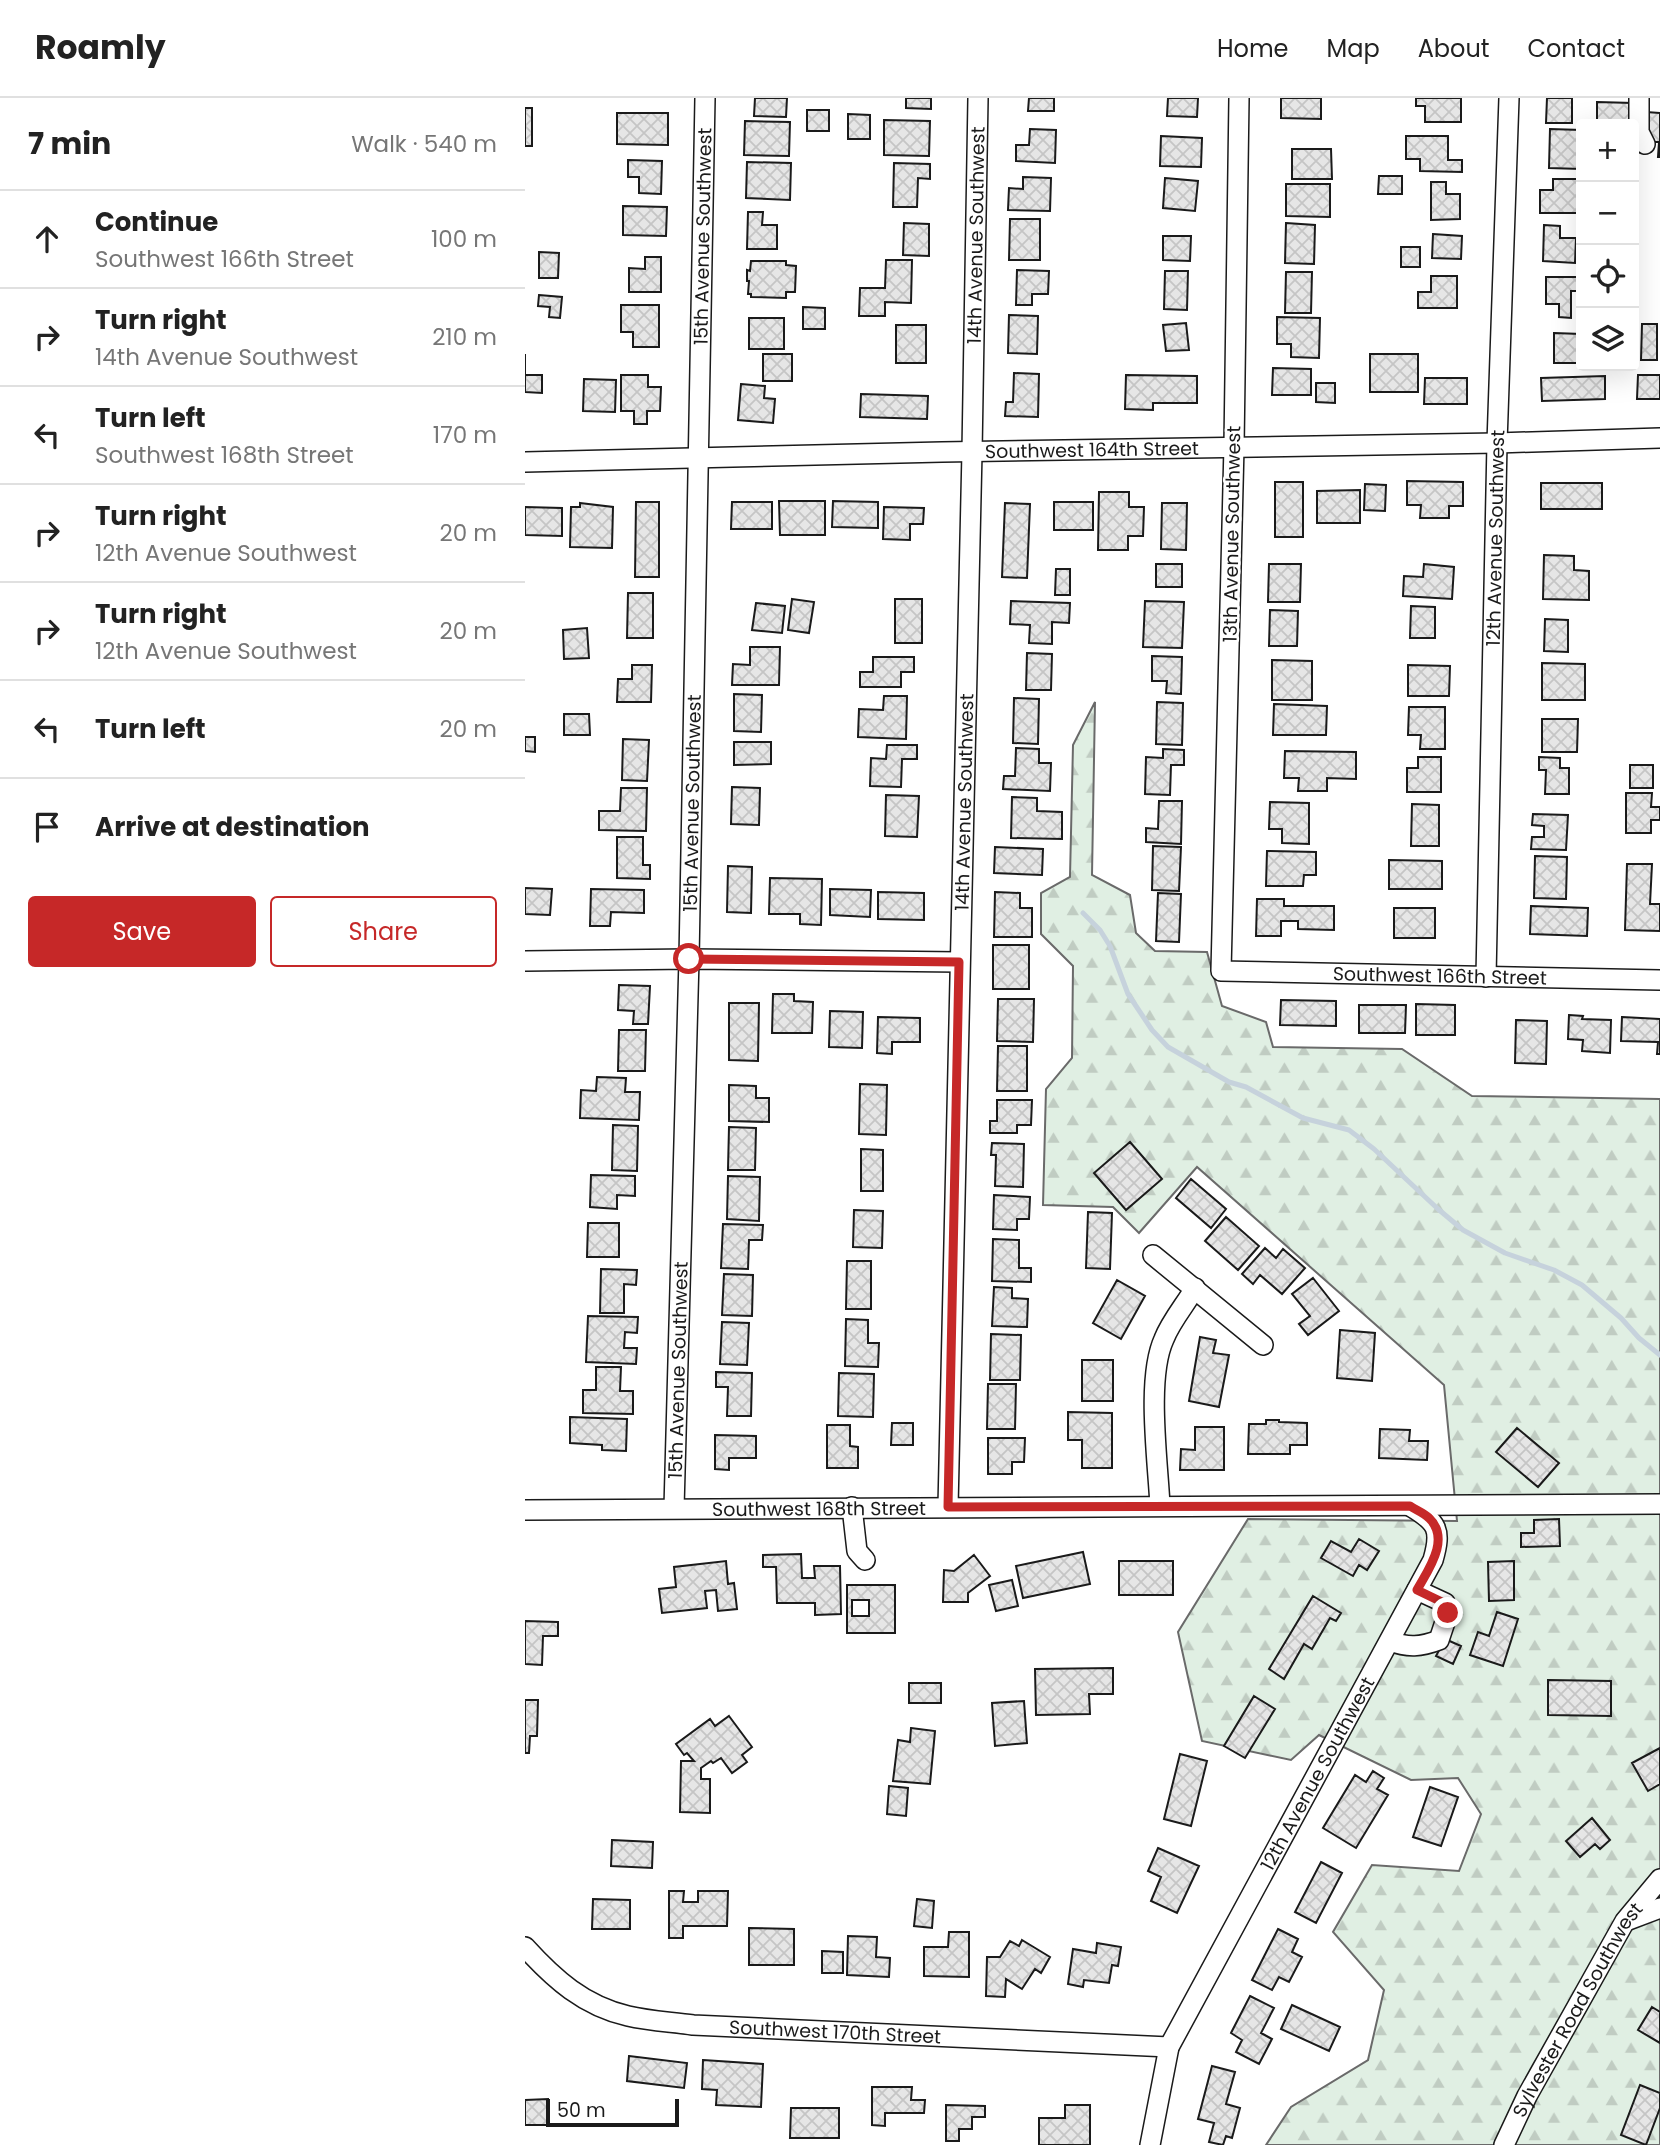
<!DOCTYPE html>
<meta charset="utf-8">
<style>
:root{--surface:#fff;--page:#f6f6f6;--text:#222;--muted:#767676;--line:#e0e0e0;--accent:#c62828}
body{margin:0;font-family:Poppins,sans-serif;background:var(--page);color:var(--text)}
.controls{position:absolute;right:21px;top:21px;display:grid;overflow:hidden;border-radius:7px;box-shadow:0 7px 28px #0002}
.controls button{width:63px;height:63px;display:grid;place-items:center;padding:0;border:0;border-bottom:2px solid var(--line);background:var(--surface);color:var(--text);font:35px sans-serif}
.scale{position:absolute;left:21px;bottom:18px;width:133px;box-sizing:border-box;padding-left:7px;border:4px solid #1a1a1a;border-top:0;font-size:19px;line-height:24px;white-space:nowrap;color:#1a1a1a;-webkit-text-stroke:5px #fff;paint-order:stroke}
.stop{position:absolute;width:21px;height:21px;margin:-16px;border:5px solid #c62828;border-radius:50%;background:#fff}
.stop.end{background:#c62828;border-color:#fff;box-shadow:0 2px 7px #0008}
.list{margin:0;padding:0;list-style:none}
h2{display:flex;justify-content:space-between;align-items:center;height:91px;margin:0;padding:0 28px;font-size:30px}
h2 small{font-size:23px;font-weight:400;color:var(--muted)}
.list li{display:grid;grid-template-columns:46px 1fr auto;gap:21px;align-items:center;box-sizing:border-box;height:98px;padding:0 28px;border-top:2px solid var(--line)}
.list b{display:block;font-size:26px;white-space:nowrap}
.list p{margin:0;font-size:23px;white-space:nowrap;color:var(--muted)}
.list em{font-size:23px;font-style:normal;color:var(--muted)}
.actions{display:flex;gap:14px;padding:21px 28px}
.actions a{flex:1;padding:16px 0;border:2px solid var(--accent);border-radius:7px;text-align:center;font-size:24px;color:var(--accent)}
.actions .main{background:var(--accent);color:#fff}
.icon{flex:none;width:38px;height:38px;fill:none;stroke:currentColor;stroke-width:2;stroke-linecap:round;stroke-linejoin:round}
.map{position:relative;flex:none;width:1135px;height:2047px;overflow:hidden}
header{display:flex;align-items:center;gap:42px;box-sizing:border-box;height:98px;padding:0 35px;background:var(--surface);border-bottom:2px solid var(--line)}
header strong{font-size:33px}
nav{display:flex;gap:38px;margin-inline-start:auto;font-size:24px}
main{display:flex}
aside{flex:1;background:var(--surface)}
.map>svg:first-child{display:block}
.forest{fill:url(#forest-firs);stroke:#6a6a6a;stroke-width:2}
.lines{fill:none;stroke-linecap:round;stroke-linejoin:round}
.stream{stroke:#c6d2dc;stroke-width:5}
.building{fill:url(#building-cross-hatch);stroke:#1a1a1a;stroke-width:2;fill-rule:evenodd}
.minor-casing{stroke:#1a1a1a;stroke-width:22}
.minor{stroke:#fff;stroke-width:19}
.route{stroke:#c62828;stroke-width:9}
.labels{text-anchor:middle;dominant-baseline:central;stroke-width:5;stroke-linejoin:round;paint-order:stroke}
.street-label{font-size:19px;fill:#1a1a1a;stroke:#fff}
</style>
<header>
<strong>Roamly</strong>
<nav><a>Home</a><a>Map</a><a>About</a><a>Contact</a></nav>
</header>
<main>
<aside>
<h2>7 min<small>Walk · 540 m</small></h2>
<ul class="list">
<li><svg class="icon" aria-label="ahead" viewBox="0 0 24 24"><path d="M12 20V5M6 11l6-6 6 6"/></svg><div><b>Continue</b><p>Southwest 166th Street</p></div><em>100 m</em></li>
<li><svg class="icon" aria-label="right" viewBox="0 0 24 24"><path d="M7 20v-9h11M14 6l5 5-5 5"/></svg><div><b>Turn right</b><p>14th Avenue Southwest</p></div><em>210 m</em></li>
<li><svg class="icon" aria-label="left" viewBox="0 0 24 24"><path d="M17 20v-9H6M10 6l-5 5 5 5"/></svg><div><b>Turn left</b><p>Southwest 168th Street</p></div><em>170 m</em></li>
<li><svg class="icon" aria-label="right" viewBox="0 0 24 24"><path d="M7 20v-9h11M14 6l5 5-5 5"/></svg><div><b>Turn right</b><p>12th Avenue Southwest</p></div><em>20 m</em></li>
<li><svg class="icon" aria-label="right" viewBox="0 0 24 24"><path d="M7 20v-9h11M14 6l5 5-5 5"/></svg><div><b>Turn right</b><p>12th Avenue Southwest</p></div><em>20 m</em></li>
<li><svg class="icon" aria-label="left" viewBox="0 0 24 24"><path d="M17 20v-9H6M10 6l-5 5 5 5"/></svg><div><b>Turn left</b></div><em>20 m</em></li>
<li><svg class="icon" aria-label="arrive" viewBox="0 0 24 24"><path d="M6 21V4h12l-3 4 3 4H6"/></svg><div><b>Arrive at destination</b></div></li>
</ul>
<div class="actions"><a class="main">Save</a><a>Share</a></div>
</aside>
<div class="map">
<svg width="1135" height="2047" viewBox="0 0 1135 2047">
<defs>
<pattern id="forest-firs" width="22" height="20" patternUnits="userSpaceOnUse" patternTransform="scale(1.75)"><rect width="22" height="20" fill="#e0efe3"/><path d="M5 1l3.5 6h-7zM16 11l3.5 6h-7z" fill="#c0ccc2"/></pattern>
<pattern id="building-cross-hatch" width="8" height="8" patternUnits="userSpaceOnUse" patternTransform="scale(1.75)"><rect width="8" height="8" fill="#e6e6e6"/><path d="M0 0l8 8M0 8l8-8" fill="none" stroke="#c5c5c5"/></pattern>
</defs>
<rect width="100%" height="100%" fill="#fff"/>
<path class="forest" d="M570 604 567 777 605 797 611 835 630 853 682 854 697 908 741 924 748 949 877 951 947 998 1135 1001V2047H741L766 2009 843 1962 859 1892 808 1834 847 1767 934 1773 956 1716 933 1680 886 1682 794 1637 766 1662 677 1643 653 1534 723 1421 932 1423 919 1287 672 1069 614 1135 588 1109 518 1107 521 991 547 960 548 868 516 836V795L545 779 548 647Z"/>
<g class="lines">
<path class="stream" d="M558 815 575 832 585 848 603 896 627 932 643 949 704 984 721 989 778 1020 824 1032 849 1051 913 1111 938 1132 980 1155 1029 1172 1057 1187 1096 1220 1114 1240 1135 1257"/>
</g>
<path class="building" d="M230 0H262L261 19 229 18Z
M381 0H406V11L381 10Z
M504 0H529V13H503Z
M643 0H673L672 19 642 18Z
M756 0H796V21L756 20Z
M891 0H936V24H900V8H891Z
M1022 0H1047V25H1021Z
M1072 4 1108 5 1107 25H1072Z
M0 10H7V48H0Z
M282 12H304V33H282Z
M1121 14 1135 15V59H1133L1134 44H1120Z
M92 15H143V47L92 46Z
M323 16 345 17V41H323Z
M359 22 405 23 404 58 359 57Z
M220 23 265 24 264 58 219 57Z
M505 31 531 32 530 65 491 63V47H504Z
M1025 31 1056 32V71L1024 70Z
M636 38 677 40 676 69 635 68Z
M881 38H923V62H937V74L895 73V61H881Z
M767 51H806L807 81H767Z
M103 62 137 63 136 96 114 95V79H103Z
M222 64 266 65 265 102 221 100Z
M369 65 405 66V81L393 80 392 109H368Z
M854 78H877V96H853Z
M498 79 526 80 525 113 483 112 484 90 498 91Z
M640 80 673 83 670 113 638 110Z
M1028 81H1055V115H1015V92H1028Z
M906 84H921V96H935V121L906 122Z
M761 86H805V119L761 118Z
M98 108 142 109 141 138 98 137Z
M223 114H238L237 127H252V151H222Z
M485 121H515V162H484Z
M379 125 404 126V158L378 157Z
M761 125 790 127 789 166 760 165Z
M1019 127 1035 128V140H1051L1050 165 1018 163Z
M908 136 937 138 936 161 907 160Z
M638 138H666L665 163 638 162Z
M876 149H895V169H876Z
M14 154 34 155 33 180H14Z
M120 159H136V194H104V170L120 171Z
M361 162H387L386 205 360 204V218H334L335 190H360Z
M226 163H261V167L271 168 270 194H261V200L226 199V196H223L224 183H222V172L225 173Z
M492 172 524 173 523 196H507V207H491Z
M640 173H663L662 212 639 211Z
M761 174H787L786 215H760Z
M906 178H932V210H893V194H906Z
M1021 179H1056V193H1046V220L1034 219V206H1021Z
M14 197 37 199 35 220 24 219 25 209 13 208Z
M96 207H134V249H108V234H96Z
M278 209 300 210V231H278Z
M484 217 513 218 512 256 483 255Z
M752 219 795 220 794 260 766 259V246H752Z
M224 220H259V251H224Z
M661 225 664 252 641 253 638 227Z
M1117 226H1132V262H1116Z
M371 227H401V265H371Z
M1029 235 1056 236V265H1029Z
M0 256V277H17V295L0 294Z
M238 256H267V283H238Z
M845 256H893V294H845Z
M748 270 786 271V297H747Z
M489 275 514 276 513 319 480 318 481 304H488Z
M96 277H123V289H136L135 313H122V326H109V313H96Z
M601 277 672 278V305H628V312L600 311Z
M1113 277H1135V301H1112Z
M1080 278V301L1017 303 1016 280Z
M900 280H942V306H899Z
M59 281 91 282 90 314 58 313Z
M791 285H810V305L791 304Z
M216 286 240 288 239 300 250 301 248 325 213 322Z
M336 296 403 298 402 321 335 319Z
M882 383 938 384V408H924V420H895L896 407H882Z
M750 384H778V439H750Z
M1016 385H1077V411H1016Z
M840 386 861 387 860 413 839 412Z
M835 392V425H792V393Z
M574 394H604V409H619L618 438H603V452H573Z
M254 403H300V437H255Z
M308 403 353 404V430L307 429Z
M111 404H134V479H110Z
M207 404H247V431H206Z
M529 404H568V432H529Z
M55 405 88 409 87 450 45 449 46 409H55Z
M480 405 505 406 502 480 477 479Z
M637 405H662L661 452 636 451Z
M0 409 37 410V438L0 437Z
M359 409 399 410 398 426H385V442L358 441Z
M1019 457 1049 458V472L1064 473V502L1018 501Z
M631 466H657V489H631Z
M744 466H776L775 504H743Z
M899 466 929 469 927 501 878 498 879 478 898 479Z
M531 471H545V497H530Z
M103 495H128V540H102Z
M267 501 289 504 284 535 263 532Z
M370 501H397V545H370Z
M486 503 545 505 544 525 527 524V546L504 545 505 527 485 526Z
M620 503 659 504 657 550 618 549Z
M231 505 260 508 257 535 227 532Z
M886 508 910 509V540H885Z
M745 512 773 513 772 548H744Z
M1020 521 1043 522V554L1019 553Z
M62 530 64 560 39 561 38 532Z
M225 549H255L254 587H207L208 566 225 567Z
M502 555 527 556 526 592H501Z
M627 558 657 559 656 596 641 595 642 583H627Z
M348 559H389V574H376V589H335V574H348Z
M747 562 787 563V602H747Z
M1017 565 1060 566V602H1017Z
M107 567H127L126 604H92L93 581H107Z
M883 567 925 568 924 598H883Z
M209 596 237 597 236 634 209 633Z
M359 598H382L381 641 333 639 334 611 358 612Z
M489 600 514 601 513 646 488 645Z
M632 604 658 605 657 647 631 646Z
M749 606 802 608 801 637H748Z
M884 609H920V651H895L896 637H883Z
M39 616H64L65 637H39Z
M1017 621H1053L1052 654H1017Z
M0 639H10V654L0 653Z
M98 641 124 642 122 683 97 682Z
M209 644H246V666L209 667Z
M362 647H392V661H377L376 689 345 688 346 660 361 661Z
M491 650 514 651V665H526L525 693 478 691 479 678H490Z
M638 651 659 652V667H646L645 697 620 696 621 659 638 660Z
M760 653 831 654V681L802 680V693H773L774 680H759Z
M893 659H916V694H882V670H893Z
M1014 659 1035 660V670H1044V696H1020L1021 672H1014Z
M1105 667H1128V690H1105Z
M207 689 235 690 234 727 206 726Z
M96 690H122L121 733 74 732V713H95Z
M1101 695H1127L1126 709H1135V722H1126V735H1101Z
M361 697 394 698 392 739 360 738Z
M487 699 512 700V713L537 714V741L486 740Z
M634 703H657L656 746 621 744V730L633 731Z
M745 704 784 705V746L757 745V731H744Z
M887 706 914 707V748H886Z
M1008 716 1043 717 1041 752 1006 751 1007 739H1019V728L1007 727Z
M92 739H118V767H125V781L92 780Z
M628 748 656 749 654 793 627 792Z
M470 749 518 751 517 777 469 775Z
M742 753 791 754V777H779L778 788H741Z
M1010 758 1042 759 1041 801 1009 800Z
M864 762 917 763V791H864Z
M1102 766H1127L1125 806H1135V833L1100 832Z
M203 768 227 769 226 815 202 814Z
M245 780 297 781 296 827 275 826V816H244Z
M0 790 27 791 25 817 0 816Z
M66 791 119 792V815L86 814 85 828H65Z
M305 791 346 792 345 819 305 817Z
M353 794 399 795V822L353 821Z
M470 794 495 795V810H507V839H469Z
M633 795 656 796 654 844 631 843Z
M732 801H759V808H809V832L773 831V823H756V838H731Z
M1006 808 1063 810 1062 838 1005 836Z
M869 810H910V840H869Z
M468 847H504V891H468Z
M94 887 125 888 123 926H108L109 913 93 912Z
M248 896H269V903L288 904 287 935H247Z
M473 901H509L508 944 472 943Z
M756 902 811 903V928L755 927Z
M204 905H234L233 963 204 962Z
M891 906 930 907V937H891Z
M834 907H881L880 935H834Z
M305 913 338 914 337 950 304 949Z
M1044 917 1058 918 1057 921 1086 922 1085 955 1057 953 1058 942 1043 941Z
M353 919 395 920V944H367V956L352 955Z
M1097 919 1135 921V956H1132L1133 944 1096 943Z
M991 922 1022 923 1021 966 990 965Z
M94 932H121L120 973H93Z
M473 948H502V993H472Z
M72 979 101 980 100 994H115L114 1022 55 1020 56 992 71 993Z
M335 986 362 987 361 1037 334 1036Z
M204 987 231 988V1000H244V1024L204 1023Z
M472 1002H507L506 1027H492V1035H465V1023H472Z
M88 1027 113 1028 112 1073 87 1072Z
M204 1029 231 1030 230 1072H203Z
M605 1044 637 1081 601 1112 569 1075Z
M467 1045 499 1046 498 1089 470 1088 471 1057H466Z
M336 1051 358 1052V1093H336Z
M66 1077 110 1078V1098L92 1097V1111L65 1109Z
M203 1078 235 1079 234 1123 202 1121Z
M666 1081 701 1111 686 1130 651 1100Z
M469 1097 505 1099 504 1121H492V1132L468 1131Z
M329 1112 358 1113 357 1150 328 1149Z
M563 1114 587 1115 585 1171 561 1170Z
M701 1119 734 1148 713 1172 680 1143Z
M63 1125H94V1159H62Z
M198 1126 238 1127 237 1142H224L223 1171 196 1170Z
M468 1141 494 1142V1170H506V1184L467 1183Z
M740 1150 751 1160 758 1151 780 1170 757 1196 735 1177 728 1186 717 1176Z
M322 1163H346V1211H321Z
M76 1171 112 1172 111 1187 99 1186V1215H75Z
M199 1176 228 1177 227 1218 197 1217Z
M788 1180 814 1213 783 1237 774 1226 785 1218 767 1196Z
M592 1182 620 1198 596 1241 568 1225Z
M469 1189 487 1190V1200L503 1201 502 1229 467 1228Z
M63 1218 113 1219 112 1235 100 1234 99 1250H112L111 1266 61 1264Z
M321 1221 343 1222V1245H354L353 1269 320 1268Z
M197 1224 224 1225 222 1267 195 1266Z
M815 1232 850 1235 847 1283 812 1280Z
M466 1236 496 1237 495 1282H465Z
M675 1239 691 1242 688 1255 704 1257 694 1309 664 1303Z
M557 1262H588V1303H557Z
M71 1269H96L95 1293H108V1316L58 1315V1292H71Z
M191 1274 227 1275 226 1318H202L203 1289H191Z
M314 1275 349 1276 348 1319 313 1318Z
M463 1286H491L490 1331H462Z
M543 1314 587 1315V1370H557V1342H543Z
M45 1319 102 1321 101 1353 77 1352V1347L45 1345Z
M741 1322H754V1324L782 1325V1347H765V1356H723L724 1326H741Z
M367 1325H388V1347H366Z
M302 1327H325V1348L333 1349V1370H302Z
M670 1329H699V1372H655L656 1351 670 1352Z
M992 1330 1034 1365 1013 1389 971 1354Z
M855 1331 885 1332 884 1343H903L902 1362 854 1360Z
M190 1337 231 1338V1360H204V1372L190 1371Z
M463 1340H500L499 1364H487V1376H463Z
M1034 1421 1035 1448 996 1449V1435H1009V1422Z
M834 1441 854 1453 842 1472 834 1467 828 1478 796 1460 806 1443 826 1454Z
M558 1454 565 1486 498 1500 491 1468Z
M276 1456 277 1480H290L289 1468H315L316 1516 290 1517V1505H252L251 1469H238V1457Z
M449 1457 465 1478 443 1495V1504H418L419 1472 429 1473Z
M201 1463 203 1486 209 1485 212 1511 193 1513 191 1492 180 1493 182 1510 137 1515 134 1491 151 1489 149 1469Z
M594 1463H648V1497H594Z
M989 1463V1502L964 1503 963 1464Z
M487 1482 493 1508 471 1513 464 1487Z
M322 1487H370V1535H322ZM327 1502H344V1518H327Z
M788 1498 816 1515 811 1523 805 1520 787 1551 779 1546 759 1581 744 1571Z
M972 1514 993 1521 978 1568 945 1557 953 1534 964 1538Z
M0 1523 33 1524V1538H18L17 1567 0 1566Z
M920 1541 936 1548 928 1566 911 1558Z
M588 1570V1596H564L565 1616 511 1617 510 1571Z
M1023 1582 1086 1583V1618L1023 1617Z
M384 1585H416V1605H384Z
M729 1598 750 1611 720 1660 699 1648Z
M0 1602H13L12 1638H5L4 1655H0Z
M499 1603 502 1645 470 1648 467 1605Z
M204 1618 227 1649 217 1657 222 1664 207 1675 196 1660 188 1665 186 1663 176 1670V1681H185V1715L155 1714 156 1663H169L162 1655 159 1657 151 1646 185 1621 190 1628Z
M386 1630 410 1633 405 1686 368 1683 373 1642 385 1644Z
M1135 1650V1686L1123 1693 1107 1665Z
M655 1656 682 1663 666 1728 639 1721Z
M848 1673 859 1680 852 1691 863 1697 831 1750 798 1730 830 1677 841 1684Z
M364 1688 383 1690 381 1718 362 1716Z
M905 1689 933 1699 916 1748 888 1739Z
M1067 1720 1085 1742 1075 1751 1070 1746 1055 1759 1041 1743Z
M87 1742 128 1744 127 1770 86 1768Z
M633 1750 674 1768 652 1815 626 1803 636 1779 623 1773Z
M796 1764 817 1775 791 1825 770 1814Z
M144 1793H159L158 1804H173V1793H203L202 1828H158V1840H144Z
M68 1801 105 1802V1831H67Z
M392 1801 409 1803 407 1830 389 1828Z
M224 1830 269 1831V1867H224Z
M753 1831 773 1841 767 1854 777 1859 764 1884 754 1879 747 1892 727 1882Z
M424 1834H444V1879L399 1878V1849H423Z
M323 1838 352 1839 351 1859 365 1860 364 1879 322 1877Z
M497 1842 525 1859 516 1875 510 1871 497 1891 481 1881 480 1899 461 1898 462 1859H475L485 1843 494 1848Z
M572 1845 596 1849 593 1868 587 1867 584 1885 559 1882 558 1889 543 1886 548 1851 571 1855Z
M297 1853 318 1854V1875H297Z
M725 1898 749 1910 736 1935 747 1941 734 1966 711 1954 717 1942 706 1935Z
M767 1907 815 1929 804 1953 756 1931Z
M1127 1909 1135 1914V1945L1113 1932Z
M104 1958 162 1965 159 1990 102 1983Z
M178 1962 238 1966 236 2009 191 2007 192 1992 177 1991Z
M687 1968 710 1974 701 2006 715 2010 707 2040 701 2038 698 2047 684 2044 689 2025 673 2021Z
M1115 1987 1135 1995V2010L1121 2047 1096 2037Z
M347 1989H387L386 2002H400L399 2015H360V2028L347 2027Z
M23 2001V2027H0V2002Z
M421 2007 460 2008V2019H447V2031H434V2043H421Z
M540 2007H565V2047H514V2020H540Z
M266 2010H314V2040H265Z"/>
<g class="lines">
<defs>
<g id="minor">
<path id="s1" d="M714 0 709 348 696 873 1135 882"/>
<path d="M1114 0V34L1120 46"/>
<path id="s2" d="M0 364 417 354 972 345 1135 340"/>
<path d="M0 863 164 861 434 864"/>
<path id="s3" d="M961 879 972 345 984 0"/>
<path d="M628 1157 738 1247"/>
<path d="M635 1408C633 1364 621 1280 639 1241 646 1223 660 1207 670 1190"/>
<path d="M327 1409 332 1453 340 1462"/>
<path id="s4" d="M423 1409 447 354 453 0"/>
<path id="s5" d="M149 1410 164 861 180 0"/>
<path id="s6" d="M0 1412 1135 1406"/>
<path d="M865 1543C883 1550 896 1549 914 1542L923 1515 920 1505 892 1492"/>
<path d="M1101 1823 1135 1810"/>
<path id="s7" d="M0 1849C29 1881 59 1908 103 1918 124 1923 147 1924 168 1927L644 1949"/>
<path id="s8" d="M625 2047 644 1949 908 1462C917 1431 912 1424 885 1408"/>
<path id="s9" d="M979 2047 1002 1998 1100 1823 1135 1781"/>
</g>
</defs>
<use href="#minor" class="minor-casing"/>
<use href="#minor" class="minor"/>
</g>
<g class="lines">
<path class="route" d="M164 861 434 864 423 1409 885 1408C891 1412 899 1415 904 1420 926 1441 903 1472 892 1492L919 1505 923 1515"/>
</g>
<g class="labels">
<g class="street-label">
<text stroke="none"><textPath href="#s5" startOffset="1272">15th Avenue Southwest</textPath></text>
<text stroke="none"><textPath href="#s4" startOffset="1272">14th Avenue Southwest</textPath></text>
<text stroke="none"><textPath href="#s2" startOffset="567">Southwest 164th Street</textPath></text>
<text transform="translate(707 436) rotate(-89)">13th Avenue Southwest</text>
<text stroke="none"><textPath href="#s3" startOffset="439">12th Avenue Southwest</textPath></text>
<text stroke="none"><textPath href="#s5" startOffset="705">15th Avenue Southwest</textPath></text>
<text stroke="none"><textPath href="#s4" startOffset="705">14th Avenue Southwest</textPath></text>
<text stroke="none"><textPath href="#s1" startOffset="1092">Southwest 166th Street</textPath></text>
<text stroke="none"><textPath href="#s5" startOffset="138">15th Avenue Southwest</textPath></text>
<text stroke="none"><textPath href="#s6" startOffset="294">Southwest 168th Street</textPath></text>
<text stroke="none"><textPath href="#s8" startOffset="411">12th Avenue Southwest</textPath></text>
<text stroke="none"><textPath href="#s9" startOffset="154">Sylvester Road Southwest</textPath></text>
<text stroke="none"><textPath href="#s7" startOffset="334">Southwest 170th Street</textPath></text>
</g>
</g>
</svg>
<div class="controls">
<button>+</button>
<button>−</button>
<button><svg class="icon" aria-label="locate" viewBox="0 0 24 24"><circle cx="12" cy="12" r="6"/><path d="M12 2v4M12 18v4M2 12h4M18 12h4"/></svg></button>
<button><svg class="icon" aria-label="layers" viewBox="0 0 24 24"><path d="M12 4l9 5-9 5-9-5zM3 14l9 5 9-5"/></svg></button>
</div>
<div class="scale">50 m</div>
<div class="stop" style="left:164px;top:861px"></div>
<div class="stop end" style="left:923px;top:1515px"></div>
</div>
</main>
